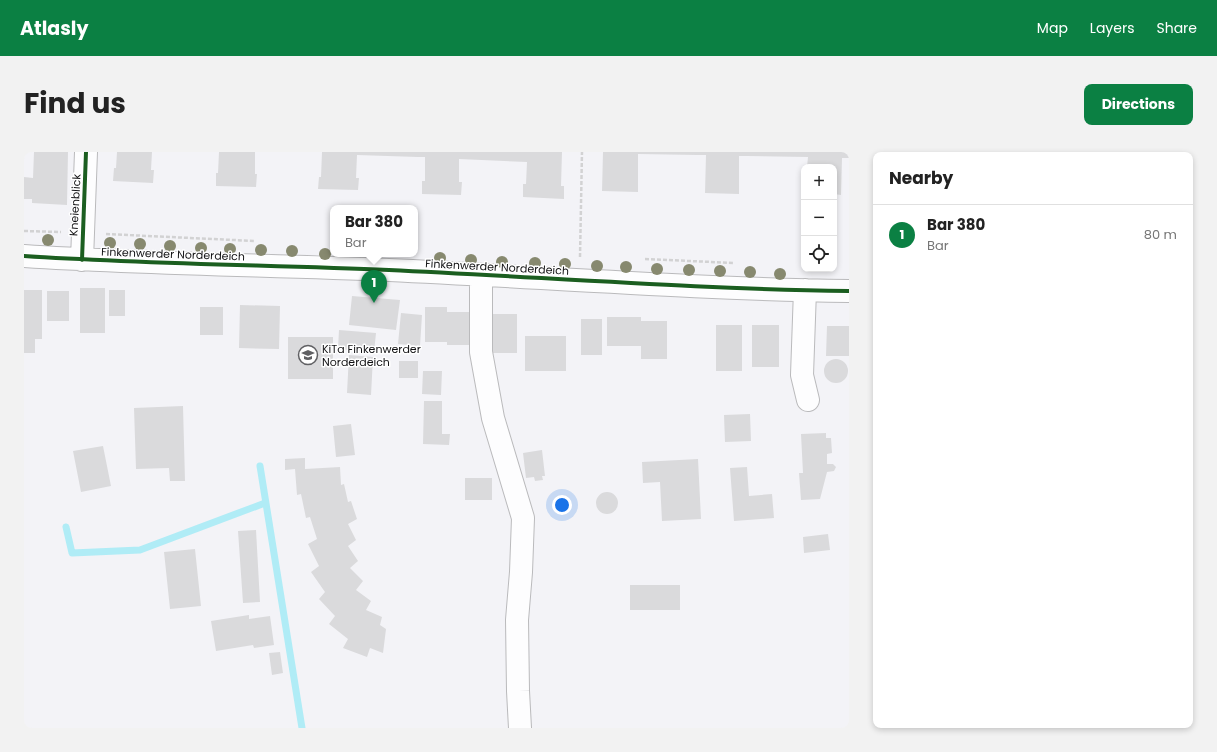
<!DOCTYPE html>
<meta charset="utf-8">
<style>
:root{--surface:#fff;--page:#f2f2f2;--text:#222;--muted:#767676;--line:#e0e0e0;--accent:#0b8043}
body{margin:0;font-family:Poppins,sans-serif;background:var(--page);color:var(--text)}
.controls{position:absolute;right:12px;top:12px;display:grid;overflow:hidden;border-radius:8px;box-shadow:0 2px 6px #0003}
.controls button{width:36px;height:36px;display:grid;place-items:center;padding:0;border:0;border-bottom:1px solid var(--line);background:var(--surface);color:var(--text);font:20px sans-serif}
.you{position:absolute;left:538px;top:353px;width:14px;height:14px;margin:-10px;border:3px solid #fff;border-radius:50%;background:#1a73e8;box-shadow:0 0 0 6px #1a73e833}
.badge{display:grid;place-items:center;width:26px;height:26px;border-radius:50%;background:var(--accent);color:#fff;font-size:13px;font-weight:700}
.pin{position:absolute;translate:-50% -33px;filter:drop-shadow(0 1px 2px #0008)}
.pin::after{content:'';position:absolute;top:21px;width:14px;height:12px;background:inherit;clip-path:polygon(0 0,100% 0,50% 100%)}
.popup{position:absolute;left:306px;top:53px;width:88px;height:52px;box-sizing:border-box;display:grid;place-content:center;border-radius:8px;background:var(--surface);filter:drop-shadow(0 1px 3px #0005);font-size:13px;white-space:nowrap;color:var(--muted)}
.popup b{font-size:15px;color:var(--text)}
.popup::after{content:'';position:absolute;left:50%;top:100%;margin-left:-8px;border:8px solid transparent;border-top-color:var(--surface)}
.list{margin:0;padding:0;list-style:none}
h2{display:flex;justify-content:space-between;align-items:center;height:52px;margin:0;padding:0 16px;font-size:17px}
h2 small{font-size:13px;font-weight:400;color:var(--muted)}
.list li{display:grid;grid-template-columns:26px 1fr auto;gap:12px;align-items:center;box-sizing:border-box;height:60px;padding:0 16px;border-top:1px solid var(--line)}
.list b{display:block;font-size:15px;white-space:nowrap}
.list p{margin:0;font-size:13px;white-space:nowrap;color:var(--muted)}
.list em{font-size:13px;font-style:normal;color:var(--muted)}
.icon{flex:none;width:22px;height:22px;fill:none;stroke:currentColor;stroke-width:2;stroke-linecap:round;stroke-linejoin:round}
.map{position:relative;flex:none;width:825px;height:576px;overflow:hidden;border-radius:8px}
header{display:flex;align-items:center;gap:24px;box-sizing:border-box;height:56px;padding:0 20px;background:var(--accent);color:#fff}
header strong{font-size:19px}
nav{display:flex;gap:22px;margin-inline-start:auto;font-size:14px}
.intro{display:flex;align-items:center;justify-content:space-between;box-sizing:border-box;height:96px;padding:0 24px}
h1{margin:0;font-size:28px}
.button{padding:10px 18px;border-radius:8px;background:var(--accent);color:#fff;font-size:14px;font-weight:700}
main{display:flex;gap:24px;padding:0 24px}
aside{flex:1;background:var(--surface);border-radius:8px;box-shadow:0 2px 6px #0003}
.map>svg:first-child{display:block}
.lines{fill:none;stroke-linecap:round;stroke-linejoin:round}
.stream{stroke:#b0ecf6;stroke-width:7}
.building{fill:#dadadc}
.minor-casing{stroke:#bababc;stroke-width:24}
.path{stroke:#d2d2d3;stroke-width:2.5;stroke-dasharray:4 2;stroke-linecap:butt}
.minor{stroke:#fdfdfe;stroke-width:22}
.cycleway-casing{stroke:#fff;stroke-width:6}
.cycleway{stroke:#1b5e20;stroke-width:4}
.tree{fill:#87896f}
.labels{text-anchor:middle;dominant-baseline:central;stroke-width:3;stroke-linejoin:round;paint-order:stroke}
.street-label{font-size:11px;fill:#111113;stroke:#fff}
.poi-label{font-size:11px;fill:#111113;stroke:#fff;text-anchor:start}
</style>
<header>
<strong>Atlasly</strong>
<nav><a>Map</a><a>Layers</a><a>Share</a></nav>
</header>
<div class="intro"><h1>Find us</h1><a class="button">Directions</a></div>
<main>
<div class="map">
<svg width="825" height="576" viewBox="0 0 825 576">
<rect width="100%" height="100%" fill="#f3f3f7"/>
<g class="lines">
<path class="stream" d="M236 314 278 576
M42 375 48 401 116 398 241 351"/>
</g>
<path class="building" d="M10 0H44L43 53 8 51V47H0V25L9 26Z
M93 0H128L127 18H130L129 31 89 29 90 16H92Z
M195 0H231V22H233L232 35 192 34V21H194Z
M298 0H538L537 34H540V47L499 45V32H502L503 10 435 7V30H438L437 43 398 42V29H401V5H394L333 3 332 26H335L334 38 294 37 295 25H297Z
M579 0H825V6H818L817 43 810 42V15H783L784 5 723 4H715V42L681 41 682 3H673L614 2V40L578 39Z
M56 136H81V181H56Z
M0 138H18V187H11V201H0Z
M85 138H101V164H85Z
M23 139H45V169H23Z
M328 144 376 148 372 178 325 173Z
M216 153 256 154 255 197 215 196Z
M176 155H199V183H176Z
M401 155H423V160H449V193H423V190H401Z
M377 161 398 163 396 194 374 192Z
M466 162H493V201H466Z
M583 165H617V169H643V207H617V194H583Z
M557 167H578V203H557Z
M692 173H718V219H692Z
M728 173H755V215H728Z
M803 174H825V204H802Z
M315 178 352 181 350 200 314 197Z
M501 184H542V219H501Z
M264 185H309V227H264Z
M325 203 349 205 347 243 323 241Z
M800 219a12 12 0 1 1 24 0a12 12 0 1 1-24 0Z
M375 209H394V226H375Z
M399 219H418L417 243 398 242Z
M400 249H418V282H426L425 293 399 292Z
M159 254 161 329H146L145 316 112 317 110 256Z
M726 262 727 289 701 290 700 263Z
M327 272 331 303 312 305 309 274Z
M802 281V286H807L808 301 803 302V312H809L812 315 810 319 803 320 796 347 777 348 775 321H779L777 282Z
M79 294 87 334 57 340 49 299Z
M518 298 521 324H518L519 328 511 329 510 325 502 326 499 301Z
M281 306V317L316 315 317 333 320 332 324 350 327 349 333 367 324 372 332 388 324 394 334 409 326 416 339 429 332 438 347 449 342 458 358 465 356 473 362 477 359 501 346 496 343 505 319 496 324 487 305 472 311 464 295 447 301 440 287 420 295 414 284 392 293 387 286 365 282 366 277 342 273 343 271 317 261 318V307Z
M674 307 677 367 638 369 636 330 619 331 618 310Z
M723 315 725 344 748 342 750 366 710 369 706 316Z
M441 326H468V348H441Z
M572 351a11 11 0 1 1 22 0a11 11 0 1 1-22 0Z
M232 378 236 450 219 451 214 379Z
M804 382 806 398 780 401 779 385Z
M171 397 177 454 146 457 140 400Z
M606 433H656V458H606Z
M225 463V467L246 464 250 493 230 496 229 493 192 499 187 469Z
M256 500 259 521 248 523 245 501Z"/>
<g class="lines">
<defs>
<path id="minor" d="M0 104C122 112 243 113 365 118 518 125 671 137 825 139
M58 108 62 0
M457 123V200L469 266 499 366 497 420 493 468 494 539 496 576
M781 138 778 223 784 248"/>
</defs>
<use href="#minor" class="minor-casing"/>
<path class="path" d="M0 79 37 80
M82 82 231 89
M556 105 558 0
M621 107 710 111"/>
<use href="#minor" class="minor"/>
<defs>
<path id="cycleway" d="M0 104C122 112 243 113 365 118 518 125 671 137 825 139
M58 108 62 0"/>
</defs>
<use href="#cycleway" class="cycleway-casing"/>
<use href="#cycleway" class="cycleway"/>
</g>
<g class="tree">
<circle cx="24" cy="88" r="6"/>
<circle cx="86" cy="91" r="6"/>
<circle cx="116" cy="92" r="6"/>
<circle cx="146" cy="94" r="6"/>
<circle cx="177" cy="96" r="6"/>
<circle cx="206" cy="97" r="6"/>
<circle cx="237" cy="98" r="6"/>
<circle cx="268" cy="99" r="6"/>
<circle cx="301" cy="102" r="6"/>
<circle cx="416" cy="106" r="6"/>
<circle cx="447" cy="108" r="6"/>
<circle cx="478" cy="110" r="6"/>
<circle cx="511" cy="111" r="6"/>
<circle cx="541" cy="112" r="6"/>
<circle cx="573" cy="114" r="6"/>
<circle cx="602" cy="115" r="6"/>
<circle cx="633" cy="117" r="6"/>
<circle cx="665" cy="118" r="6"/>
<circle cx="696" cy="119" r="6"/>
<circle cx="726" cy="120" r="6"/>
<circle cx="756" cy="122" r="6"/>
</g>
<defs>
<symbol id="school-ring" viewBox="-11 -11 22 22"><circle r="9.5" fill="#fff" stroke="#606063" stroke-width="1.5"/><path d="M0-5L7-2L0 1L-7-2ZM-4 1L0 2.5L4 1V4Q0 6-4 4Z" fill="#606063"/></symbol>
</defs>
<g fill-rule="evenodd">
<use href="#school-ring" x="273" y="192" width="22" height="22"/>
</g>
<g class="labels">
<g class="street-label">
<text transform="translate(51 53) rotate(-87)">Kneienblick</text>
<text transform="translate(149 102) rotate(2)">Finkenwerder Norderdeich</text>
<text transform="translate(473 115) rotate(3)">Finkenwerder Norderdeich</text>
</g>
<g class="poi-label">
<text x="298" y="197">KiTa Finkenwerder<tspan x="298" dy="13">Norderdeich</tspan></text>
</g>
</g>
</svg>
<div class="controls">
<button>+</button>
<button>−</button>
<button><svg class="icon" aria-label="locate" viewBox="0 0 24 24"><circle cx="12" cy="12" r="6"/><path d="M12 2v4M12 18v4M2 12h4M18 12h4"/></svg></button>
</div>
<div class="you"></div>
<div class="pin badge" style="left:350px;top:151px">1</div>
<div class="popup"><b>Bar 380</b>Bar</div>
</div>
<aside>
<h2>Nearby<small></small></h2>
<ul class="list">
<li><span class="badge">1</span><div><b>Bar 380</b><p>Bar</p></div><em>80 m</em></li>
</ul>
</aside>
</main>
